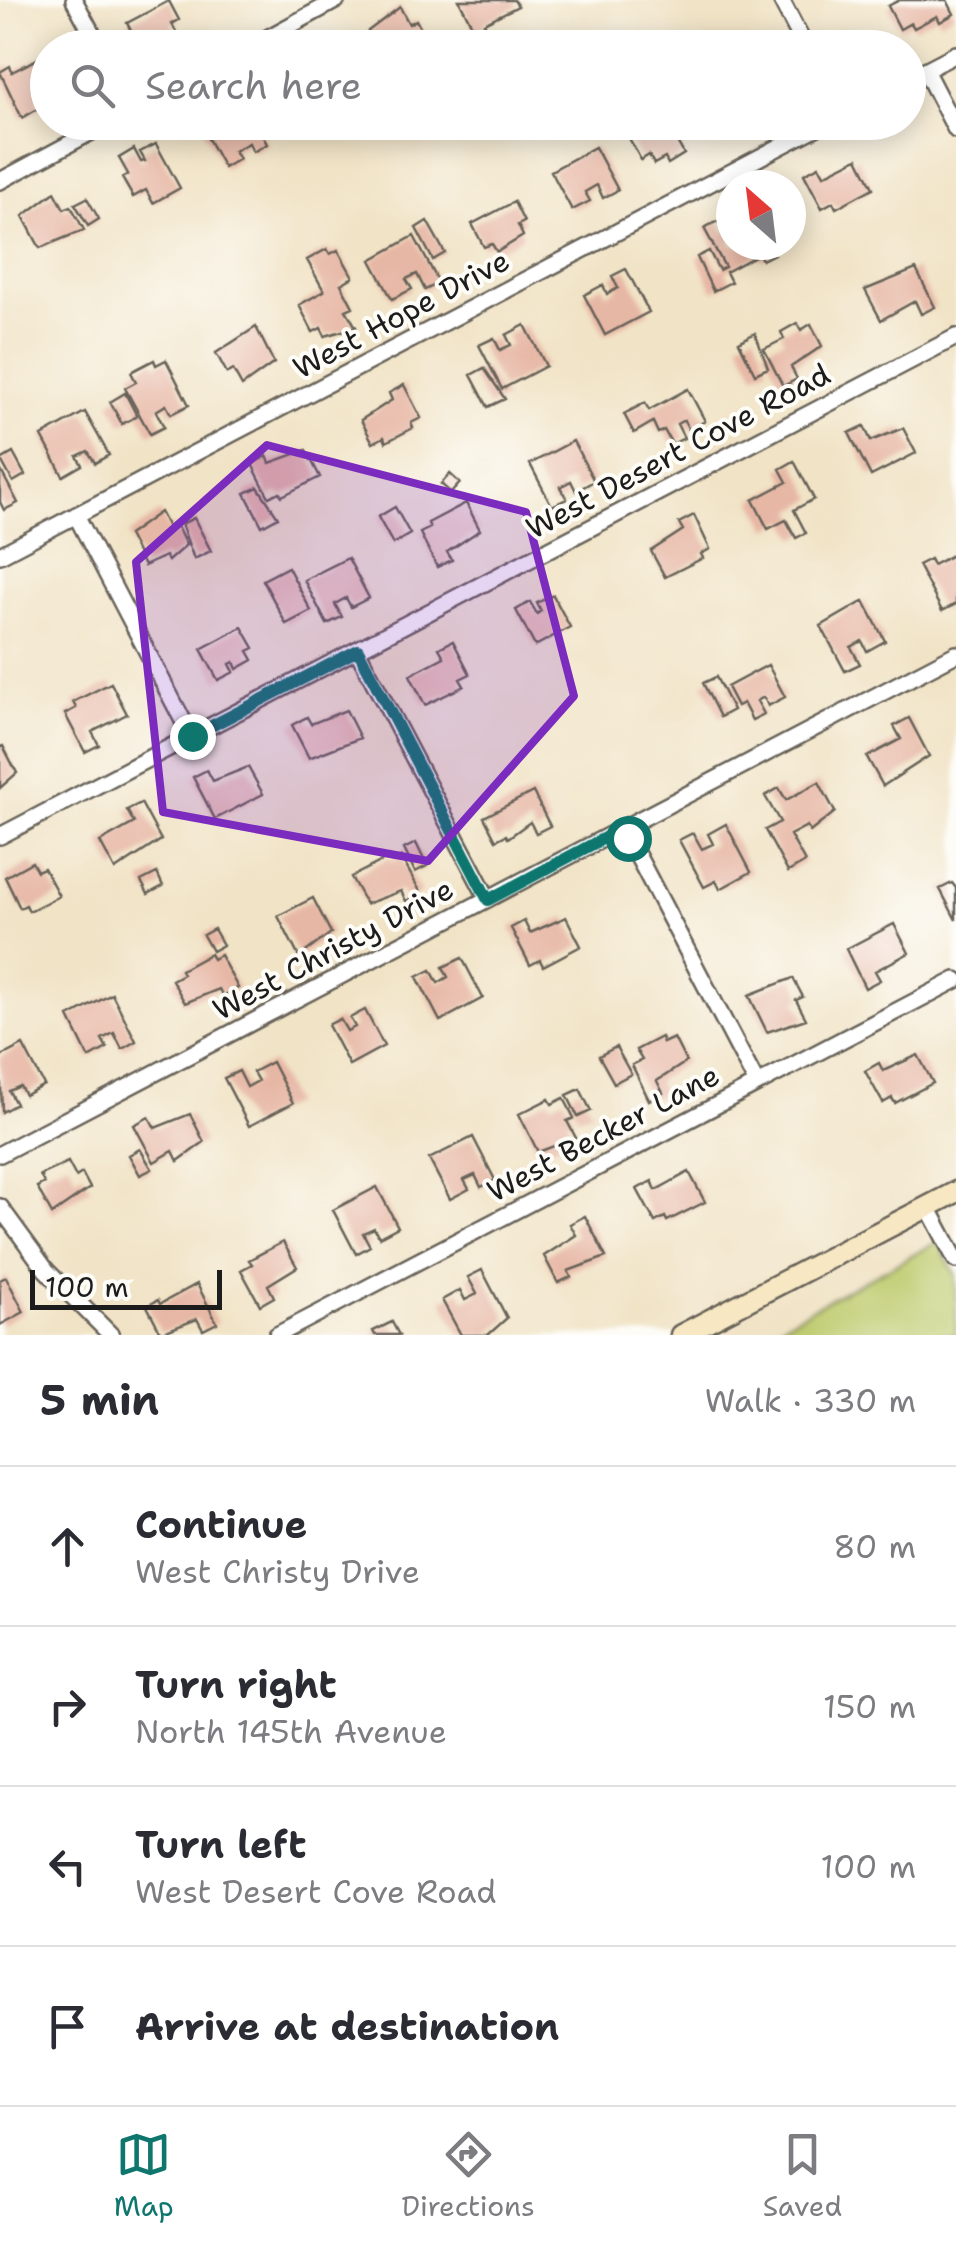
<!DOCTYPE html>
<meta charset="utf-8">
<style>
:root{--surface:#fff;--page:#f2f2f3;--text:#2b2b33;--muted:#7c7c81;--line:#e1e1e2;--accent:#0f766e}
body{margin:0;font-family:"Shantell Sans",sans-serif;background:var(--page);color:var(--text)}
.compass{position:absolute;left:716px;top:170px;width:90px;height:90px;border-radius:50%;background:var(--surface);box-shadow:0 5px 25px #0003;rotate:332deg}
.scale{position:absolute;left:30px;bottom:25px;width:192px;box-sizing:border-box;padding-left:10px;border:5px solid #1c1c1c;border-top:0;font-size:28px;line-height:35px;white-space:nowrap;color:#1c1c1c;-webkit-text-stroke:8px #fdfcf7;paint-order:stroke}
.stop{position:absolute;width:30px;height:30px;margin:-22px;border:8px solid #0f766e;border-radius:50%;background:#fff}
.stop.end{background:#0f766e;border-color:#fff;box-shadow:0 2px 10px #0008}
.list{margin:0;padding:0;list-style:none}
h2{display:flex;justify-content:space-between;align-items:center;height:130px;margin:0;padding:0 40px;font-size:42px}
h2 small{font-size:32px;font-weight:400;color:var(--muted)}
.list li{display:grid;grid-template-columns:65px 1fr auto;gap:30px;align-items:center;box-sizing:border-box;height:160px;padding:0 40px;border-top:2px solid var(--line)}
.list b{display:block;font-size:38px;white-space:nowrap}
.list p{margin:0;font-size:32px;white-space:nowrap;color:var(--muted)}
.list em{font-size:32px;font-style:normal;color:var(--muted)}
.icon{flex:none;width:55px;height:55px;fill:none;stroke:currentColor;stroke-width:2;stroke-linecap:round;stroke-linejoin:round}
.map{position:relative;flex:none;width:956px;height:1335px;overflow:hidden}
.search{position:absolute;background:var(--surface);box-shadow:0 5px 25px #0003;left:30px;right:30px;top:30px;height:110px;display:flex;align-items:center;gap:25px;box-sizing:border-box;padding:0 35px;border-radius:55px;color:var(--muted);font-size:38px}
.sheet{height:770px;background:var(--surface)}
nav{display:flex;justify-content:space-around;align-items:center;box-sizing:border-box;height:140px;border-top:2px solid var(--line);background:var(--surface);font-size:28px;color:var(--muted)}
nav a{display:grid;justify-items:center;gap:5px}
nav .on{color:var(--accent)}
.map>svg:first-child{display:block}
.green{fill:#becb6d;stroke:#6d7444;stroke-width:2.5}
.building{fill:#e7b7a5}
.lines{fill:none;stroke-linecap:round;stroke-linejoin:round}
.street-casing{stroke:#676258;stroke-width:20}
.secondary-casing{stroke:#676258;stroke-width:25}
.street{stroke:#fff;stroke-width:15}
.secondary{stroke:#f7e8c3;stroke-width:20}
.route{stroke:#0f766e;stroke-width:12}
.marked{fill:#7b2cbf;fill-opacity:0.2;stroke:#7b2cbf;stroke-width:8;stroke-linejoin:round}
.labels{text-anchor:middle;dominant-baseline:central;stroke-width:8;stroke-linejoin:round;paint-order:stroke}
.street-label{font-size:30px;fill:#1c1c1c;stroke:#fdfcf7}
</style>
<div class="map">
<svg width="956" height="1335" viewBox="0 0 956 1335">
<rect width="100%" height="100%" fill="#fdfcf7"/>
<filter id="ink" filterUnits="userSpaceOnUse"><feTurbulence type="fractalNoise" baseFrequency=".01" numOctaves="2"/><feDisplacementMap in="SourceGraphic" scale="20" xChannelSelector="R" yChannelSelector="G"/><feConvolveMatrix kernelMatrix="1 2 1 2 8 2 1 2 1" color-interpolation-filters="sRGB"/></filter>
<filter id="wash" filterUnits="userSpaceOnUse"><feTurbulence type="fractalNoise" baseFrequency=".0048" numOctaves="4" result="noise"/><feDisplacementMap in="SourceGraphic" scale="40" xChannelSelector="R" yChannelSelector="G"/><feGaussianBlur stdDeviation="2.25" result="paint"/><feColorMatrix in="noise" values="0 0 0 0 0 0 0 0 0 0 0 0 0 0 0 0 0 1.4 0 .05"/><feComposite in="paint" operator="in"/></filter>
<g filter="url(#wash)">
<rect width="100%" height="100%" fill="#f1e3c6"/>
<path class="green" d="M938 1242 956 1276V1335H762Z"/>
<g id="blocks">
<path class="building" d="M459 0H514L518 6 484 23 487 28 476 33Z
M900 0H947L954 14 940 22 937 16 914 28 911 23 900 29 888 6Z
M169 1 179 20 172 24 181 41 169 48H140L127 23Z
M400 7 409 24 416 20 427 40 412 48H377L368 31Z
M45 55 48 92 36 98 41 107 22 118 0 72 10 66 12 72Z
M199 122H255L267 144 253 152 249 143 234 151 239 159 224 168Z
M648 122H675L682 134 675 138 684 154 668 164 665 158 654 164 649 155 641 160 629 138 650 126Z
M156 144 180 188 153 203 146 190 133 197 122 178 128 174 119 158 134 149 141 162 145 161 140 152Z
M595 147 618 190 603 198 597 185 585 192 590 201 572 210 551 171Z
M858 158 873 188 836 208 833 202 822 208 804 174 819 166 824 175Z
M55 192 64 209 71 206 84 230 40 248 23 216Z
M87 198 99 219 88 226 75 204Z
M514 202 524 222 518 225 523 236 497 252 492 244 484 247 472 224Z
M427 221 445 253 433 260 416 228Z
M718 221 725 233 731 230V245H769L774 254 762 260 759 254 726 272 731 282 713 291 697 257 709 251 719 270 725 267 704 228Z
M414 236 439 283 425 290 417 274 406 279 412 289 392 299 371 260Z
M327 249 330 254 338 250 353 277 341 284 353 307 346 310 356 327 325 336 321 328 313 332 299 305 324 291 307 260Z
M626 269 649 312 605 335 584 295 603 285 607 294 618 288 612 276Z
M916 269 935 307 921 314 915 301 881 320 865 290Z
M797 323 801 330 811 324 822 346 791 367 797 379 783 386 764 349 784 339 781 332Z
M525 325 546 366 502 389 479 345 494 338 500 350 511 345 506 335Z
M256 327 274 363 242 386 233 370 227 373 216 353Z
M755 333 768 368 755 374 739 342Z
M154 360 156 365 166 360 189 405 171 414 166 405 156 411 164 427 150 434 125 388 136 382 131 372Z
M484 368 505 399 488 407 471 375Z
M404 385 421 418 411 423 413 428 386 442 384 437 373 443 361 420 392 400 389 393Z
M688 389 705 421 689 430 684 420 677 424 684 438 672 444 664 430 658 433 653 422 634 433 624 414 645 403 649 410Z
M125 393 137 416 122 424 110 402Z
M85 412 109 455 95 463 88 451 77 456 82 465 63 476 42 436Z
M864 426 871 441 903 428 916 453 871 476 849 433Z
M573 441 594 481 576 491 571 481 560 487 567 499 552 506 530 464Z
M306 450 320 477 282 496 279 492 269 497 252 464 267 456 270 463Z
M13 453 25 475 13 482 1 460Z
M794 461 814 499 794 510 806 533 796 538 786 520 768 529 753 500 787 482 780 469Z
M0 469 18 503 4 510 0 502Z
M450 474 460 483 451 493 441 484Z
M258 487 278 517 262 526 245 493Z
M466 503 480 530 447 552 452 560 437 567 420 533 430 528 428 523Z
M395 507 410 534 393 544 378 517Z
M160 512 169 529 176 525 186 545 168 561 165 556 144 566 128 535Z
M694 515 710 549 701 554 703 558 665 577 651 551 683 530 679 523Z
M194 518 211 551 194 559 181 524Z
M956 553V604L942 611 918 565 930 559 933 565Z
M348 558 369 598 351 607 346 598 335 604 342 617 327 624 304 580Z
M288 567 311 611 286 624 263 580Z
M553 595 570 627 535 646 516 610 530 602 537 614 541 611 537 603Z
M864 601 885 641 867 651 862 641 851 647 860 664 845 671 821 626Z
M242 627 254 648 248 651 253 660 237 669 234 662 230 664 234 672 218 680 201 649Z
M453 641 470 674 460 679 464 686 425 705 410 675 444 657 439 648Z
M768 665 785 697 768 706 764 697 757 701 764 714 752 720 743 703 737 706 727 687Z
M716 677 733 710 720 717 703 683Z
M111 683 127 714 92 732 99 745 85 752 65 714 76 708 73 702Z
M346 710 360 738 309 758 292 725 307 717 311 724Z
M909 718 929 756 883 786 867 757 901 739 894 726Z
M3 746 17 773 0 788V747Z
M248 767 263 794 215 819 193 777 207 770 213 781Z
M819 782 835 812 810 832 807 826 790 835 805 862 788 872 765 830 780 822 765 796 779 788 786 800Z
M533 792 550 826 536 833 530 822 508 838 506 835 496 840 484 817Z
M141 803 161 840 115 870 100 842 134 823 127 810Z
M726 824 751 872 720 889 716 881 704 887 679 840 693 833 702 849 713 844 708 834Z
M416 843 427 866 415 872 404 849Z
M390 857 392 862 401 857 421 893 406 901 401 891 366 904 351 877Z
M32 862 37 871 44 868 59 896 29 911 26 905 20 908 5 877Z
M157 873 163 886 148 894 141 881Z
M952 883 956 888V920L940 889Z
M313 898 331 933 299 957 278 916Z
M566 917 581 946 543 966 540 960 530 965 511 928 524 921 530 933Z
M894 924 909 953 875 971 880 980 865 988 846 949Z
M214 929 223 945 212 951 203 935Z
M210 954 213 959 220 955 238 988 223 996 219 989 185 1003 172 980 183 974 181 970Z
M462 958 483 998 440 1021 417 977 431 970 438 983 448 977 443 967Z
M793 978 803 997 796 1000 806 1019 767 1032 749 995Z
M112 994 136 1041 122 1049 114 1033 102 1039 107 1048 89 1058 69 1017Z
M365 1010 384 1046 349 1065 328 1025 340 1019 347 1031 355 1027 350 1018Z
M661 1037 663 1043 674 1038 686 1062 657 1081 663 1093 649 1100 632 1065 642 1060 636 1050Z
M23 1045 44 1085 25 1095 20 1086 9 1091 16 1104 2 1112 0 1057Z
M616 1047 631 1074 614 1083 599 1056Z
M918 1055 933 1083 895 1103 892 1098 883 1103 865 1071 879 1063 883 1071Z
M272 1062 293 1103 249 1126 224 1078 239 1071 247 1087 258 1081 253 1072Z
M580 1089 591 1111 578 1117 567 1095Z
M564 1098 574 1118 567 1121 576 1138 538 1152 519 1114 549 1099 552 1104Z
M190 1114 204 1142 178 1161 173 1151 154 1162 134 1125 149 1117 155 1128Z
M473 1137 495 1180 481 1187 475 1175 464 1180 469 1189 450 1199 429 1159Z
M140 1149 152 1169 140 1175 129 1155Z
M68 1162 76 1177 82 1173 90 1188 52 1214 37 1187 44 1183 40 1175Z
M689 1172 705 1202 667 1221 665 1217 655 1222 637 1189 652 1181 656 1190Z
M377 1187 398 1227 379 1237 374 1228 363 1233 370 1246 356 1254 333 1210Z
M585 1216 606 1257 568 1271 571 1277 558 1283 544 1256 576 1235 570 1224Z
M283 1242 297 1267 268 1285 274 1297 260 1305 241 1270 252 1264 249 1260Z
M482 1270 507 1318 488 1335H461L442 1300 460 1290 465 1300 477 1294 468 1277Z
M6 1277 24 1312 0 1325V1280Z
M197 1284 217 1323 203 1330 197 1319 161 1333 147 1306 158 1300 160 1304Z
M392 1322 399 1335H375L373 1331Z"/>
</g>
</g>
<g filter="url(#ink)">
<use href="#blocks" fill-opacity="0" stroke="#676258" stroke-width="2.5"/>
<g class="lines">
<defs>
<path id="street" d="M74 0 100 48
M781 0 806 48
M249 48 337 0
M925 70 956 130
M908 79 956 54
M0 181 110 122
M76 515 191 736
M0 555 827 122
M357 650 488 899
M623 828 757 1084
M0 836 956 337
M0 1154 956 654
M0 1207 46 1270 111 1335
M928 1207 956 1260
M277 1335 956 980"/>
<path id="secondary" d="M681 1335 956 1192"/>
</defs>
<use href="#street" class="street-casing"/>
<use href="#secondary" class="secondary-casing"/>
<use href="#street" class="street"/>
<use href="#secondary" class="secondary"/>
</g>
</g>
<g class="lines" filter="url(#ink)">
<path class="route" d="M192 736 358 650 488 900 623 828 628 838"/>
</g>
<path class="marked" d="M267 445 526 512 574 696 428 861 163 812 136 562Z"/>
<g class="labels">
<g class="street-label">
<text transform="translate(401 314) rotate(-28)">West Hope Drive</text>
<text transform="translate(678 451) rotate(-28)">West Desert Cove Road</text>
<text transform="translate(333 949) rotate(-28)">West Christy Drive</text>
<text transform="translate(603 1133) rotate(-28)">West Becker Lane</text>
</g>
</g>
</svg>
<svg class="compass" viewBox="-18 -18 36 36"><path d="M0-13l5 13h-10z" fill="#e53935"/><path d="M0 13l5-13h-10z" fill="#7c7c81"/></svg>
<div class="scale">100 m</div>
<div class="stop" style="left:628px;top:838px"></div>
<div class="stop end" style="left:192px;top:736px"></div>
<div class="search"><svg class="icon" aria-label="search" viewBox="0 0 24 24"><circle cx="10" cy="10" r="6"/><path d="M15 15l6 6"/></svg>Search here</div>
</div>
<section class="sheet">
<h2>5 min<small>Walk · 330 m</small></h2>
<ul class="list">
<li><svg class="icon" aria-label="ahead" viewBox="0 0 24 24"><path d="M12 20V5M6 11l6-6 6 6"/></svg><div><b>Continue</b><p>West Christy Drive</p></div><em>80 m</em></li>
<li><svg class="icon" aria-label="right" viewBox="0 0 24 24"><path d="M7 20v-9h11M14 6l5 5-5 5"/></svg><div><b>Turn right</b><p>North 145th Avenue</p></div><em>150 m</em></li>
<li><svg class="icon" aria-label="left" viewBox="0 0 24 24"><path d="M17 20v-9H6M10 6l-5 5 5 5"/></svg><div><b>Turn left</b><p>West Desert Cove Road</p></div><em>100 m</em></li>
<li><svg class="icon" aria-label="arrive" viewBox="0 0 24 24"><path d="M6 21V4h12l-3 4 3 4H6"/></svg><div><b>Arrive at destination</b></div></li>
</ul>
</section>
<nav>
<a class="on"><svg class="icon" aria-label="map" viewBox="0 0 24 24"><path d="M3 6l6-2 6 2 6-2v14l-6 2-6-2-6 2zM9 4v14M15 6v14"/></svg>Map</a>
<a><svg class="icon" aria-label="directions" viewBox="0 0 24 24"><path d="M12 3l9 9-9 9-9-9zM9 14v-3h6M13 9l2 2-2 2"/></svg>Directions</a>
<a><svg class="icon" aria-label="saved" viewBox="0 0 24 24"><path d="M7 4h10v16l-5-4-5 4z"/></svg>Saved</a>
</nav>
